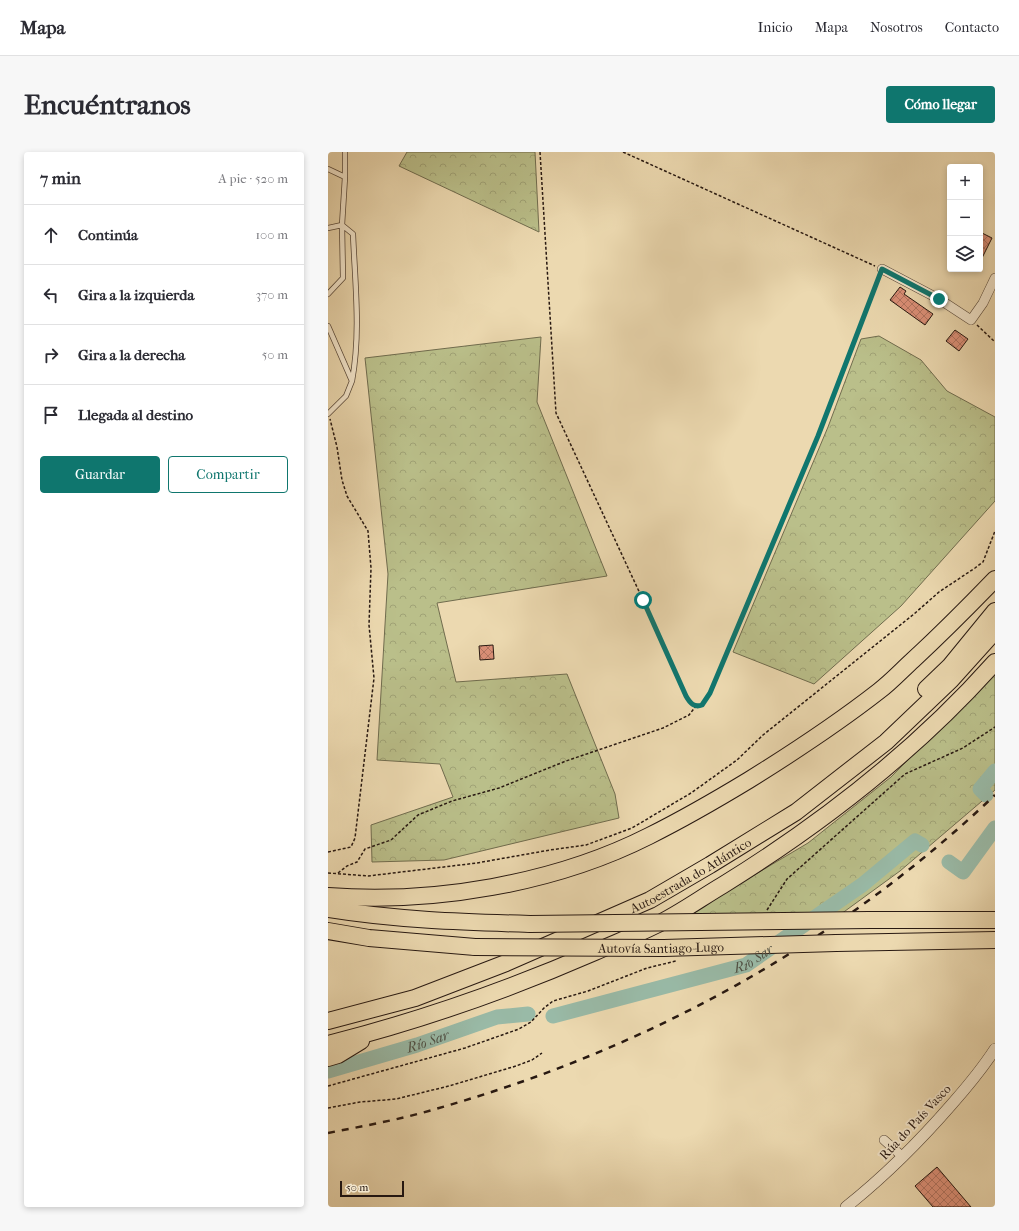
<!DOCTYPE html>
<html lang="es">
<meta charset="utf-8">
<style>
:root{--surface:#fff;--page:#f7f7f7;--text:#2b2b33;--muted:#7c7c81;--line:#e1e1e2;--accent:#0f766e}
body{margin:0;font-family:"IM FELL French Canon",serif;background:var(--page);color:var(--text)}
.controls{position:absolute;right:12px;top:12px;display:grid;overflow:hidden;border-radius:4px;box-shadow:0 2px 6px #0003}
.controls button{width:36px;height:36px;display:grid;place-items:center;padding:0;border:0;border-bottom:1px solid var(--line);background:var(--surface);color:var(--text);font:20px sans-serif}
.scale{position:absolute;left:12px;bottom:10px;width:64px;box-sizing:border-box;padding-left:4px;border:2px solid #271811;border-top:0;font-size:11px;line-height:14px;white-space:nowrap;color:#271811;-webkit-text-stroke:3px #f3e6cc;paint-order:stroke}
.stop{position:absolute;width:12px;height:12px;margin:-9px;border:3px solid #0f766e;border-radius:50%;background:#fff}
.stop.end{background:#0f766e;border-color:#fff;box-shadow:0 1px 4px #0008}
.list{margin:0;padding:0;list-style:none}
h2{display:flex;justify-content:space-between;align-items:center;height:52px;margin:0;padding:0 16px;font-size:17px}
h2 small{font-size:13px;font-weight:400;color:var(--muted)}
.list li{display:grid;grid-template-columns:26px 1fr auto;gap:12px;align-items:center;box-sizing:border-box;height:60px;padding:0 16px;border-top:1px solid var(--line)}
.list b{display:block;font-size:15px;white-space:nowrap}
.list em{font-size:13px;font-style:normal;color:var(--muted)}
.actions{display:flex;gap:8px;padding:12px 16px}
.actions a{flex:1;padding:9px 0;border:1px solid var(--accent);border-radius:4px;text-align:center;font-size:14px;color:var(--accent)}
.actions .main{background:var(--accent);color:#fff}
.icon{flex:none;width:22px;height:22px;fill:none;stroke:currentColor;stroke-width:2;stroke-linecap:round;stroke-linejoin:round}
.map{position:relative;flex:none;width:667px;height:1055px;overflow:hidden;border-radius:4px}
header{display:flex;align-items:center;gap:24px;box-sizing:border-box;height:56px;padding:0 20px;background:var(--surface);border-bottom:1px solid var(--line)}
header strong{font-size:19px}
nav{display:flex;gap:22px;margin-inline-start:auto;font-size:14px}
.intro{display:flex;align-items:center;justify-content:space-between;box-sizing:border-box;height:96px;padding:0 24px}
h1{margin:0;font-size:28px}
.button{padding:10px 18px;border-radius:4px;background:var(--accent);color:#fff;font-size:14px;font-weight:700}
main{display:flex;gap:24px;padding:0 24px}
aside{flex:1;background:var(--surface);border-radius:4px;box-shadow:0 2px 6px #0003}
.map>svg:first-child{display:block}
.forest{fill:url(#forest-crowns);stroke:#706c4e}
.lines{fill:none;stroke-linecap:round;stroke-linejoin:round}
.river{stroke:#99baa7;stroke-width:15}
.building{fill:url(#building-cross-hatch);stroke:#271811}
.service-casing{stroke:#584839;stroke-width:6}
.minor-casing{stroke:#584839;stroke-width:10}
.tertiary-casing{stroke:#584839;stroke-width:12}
.motorway-casing{stroke:#271811;stroke-width:18}
.path{stroke:#271811;stroke-width:1.5;stroke-dasharray:3 2;stroke-linecap:butt}
.service{stroke:#f3e6cc;stroke-width:4.5}
.minor{stroke:#f3e6cc;stroke-width:9}
.tertiary{stroke:#f3e6cc;stroke-width:11}
.motorway{stroke:#ecd9b0;stroke-width:16}
.rail{stroke:#271811;stroke-width:2.5;stroke-dasharray:7 7;stroke-linecap:butt}
.motorway-bridge-casing{stroke:#271811;stroke-width:18;stroke-linecap:butt}
.motorway-bridge{stroke:#ecd9b0;stroke-width:16}
.route{stroke:#0f766e;stroke-width:5}
.labels{text-anchor:middle;dominant-baseline:central;stroke-width:3.5;stroke-linejoin:round;paint-order:stroke}
.street-label{font-size:13px;fill:#271811;stroke:#f3e6cc}
.water-label{font-size:14px;font-style:italic;fill:#4f5146;stroke:#f3e6cc}
</style>
<header>
<strong>Mapa</strong>
<nav><a>Inicio</a><a>Mapa</a><a>Nosotros</a><a>Contacto</a></nav>
</header>
<div class="intro"><h1>Encuéntranos</h1><a class="button">Cómo llegar</a></div>
<main>
<aside>
<h2>7 min<small>A pie · 520 m</small></h2>
<ul class="list">
<li><svg class="icon" aria-label="ahead" viewBox="0 0 24 24"><path d="M12 20V5M6 11l6-6 6 6"/></svg><div><b>Continúa</b></div><em>100 m</em></li>
<li><svg class="icon" aria-label="left" viewBox="0 0 24 24"><path d="M17 20v-9H6M10 6l-5 5 5 5"/></svg><div><b>Gira a la izquierda</b></div><em>370 m</em></li>
<li><svg class="icon" aria-label="right" viewBox="0 0 24 24"><path d="M7 20v-9h11M14 6l5 5-5 5"/></svg><div><b>Gira a la derecha</b></div><em>50 m</em></li>
<li><svg class="icon" aria-label="arrive" viewBox="0 0 24 24"><path d="M6 21V4h12l-3 4 3 4H6"/></svg><div><b>Llegada al destino</b></div></li>
</ul>
<div class="actions"><a class="main">Guardar</a><a>Compartir</a></div>
</aside>
<div class="map">
<svg width="667" height="1055" viewBox="0 0 667 1055">
<defs>
<pattern id="forest-crowns" width="20" height="18" patternUnits="userSpaceOnUse"><rect width="20" height="18" fill="#babf8a"/><path d="M2 6a3 3 0 1 1 6 0M12 15a3 3 0 1 1 6 0" fill="none" stroke="#a0a376"/></pattern>
<pattern id="building-cross-hatch" width="8" height="8" patternUnits="userSpaceOnUse"><rect width="8" height="8" fill="#dc9078"/><path d="M0 0l8 8M0 8l8-8" fill="none" stroke="#b27561"/></pattern>
</defs>
<rect width="100%" height="100%" fill="#ecd9b0"/>
<filter id="stains"><feTurbulence type="fractalNoise" baseFrequency=".005" numOctaves="4"/><feColorMatrix values="0 0 0 0 .2 0 0 0 0 .09 0 0 0 0 .02 0 0 0 .5 -.17"/></filter>
<radialGradient id="worn" r=".72"><stop offset=".6" stop-color="#630" stop-opacity="0"/><stop offset="1" stop-color="#630" stop-opacity=".3"/></radialGradient>
<path class="forest" d="M79 0H207L211 80 71 14Z
M551 184 593 208 619 239 667 265V349L573 454 486 532 405 500 500 275 533 187Z
M213 185 209 250 279 424 109 451 128 530 239 522 287 642 291 666 116 708 44 710 43 673 125 645 112 612 49 608 60 422 37 206Z
M667 520V638L572 719 513 762 352 763 416 729 480 691 563 625Z"/>
<g class="lines">
<g class="river">
<path d="M658 643 652 637 667 619"/>
<path d="M621 710 635 720 667 676"/>
<path id="s1" d="M225 864 418 813 534 733 587 689 594 693"/>
<path id="s2" d="M0 919 89 893 169 865 200 862"/>
</g>
</g>
<path class="building" d="M652 80 664 86 652 110Z
M572 135 578 139 576 142 605 162 597 173 562 148Z
M627 178 640 187 631 199 618 189Z
M165 493 166 507 152 508 151 494Z
M609 1015 643 1055H605L587 1034Z"/>
<g class="lines">
<defs>
<path id="service" d="M17 0V25
M0 17 17 25 14 73 15 126 0 142
M0 76 14 73 25 82C27 131 33 181 24 229
M0 174 24 229 18 244 0 262"/>
<path id="minor" d="M554 117 611 147 643 168 655 151 667 126
M556 988 575 1005"/>
<path id="tertiary" d="M518 1055C557 1024 591 990 624 952 639 935 654 917 667 897"/>
<g id="motorway">
<path d="M598 537 622 514 667 459"/>
<path d="M0 744C105 752 226 732 321 684 355 667 388 648 421 628 466 600 510 571 551 539 563 530 574 518 585 508 613 482 640 455 667 427"/>
<path d="M0 757C67 768 134 770 202 772"/>
<path d="M541 768H667"/>
<path d="M0 779 41 786 147 795"/>
<path d="M508 791 667 788"/>
<path id="s3" d="M0 869 87 846 178 811 322 748 382 713 468 660 558 590 623 528 667 479"/>
<path d="M0 892C91 869 180 838 267 800 287 791 308 783 328 773 351 762 373 746 395 733 495 671 588 599 667 510"/>
<path d="M0 906 10 903 33 889"/>
</g>
</defs>
<use href="#service" class="service-casing"/>
<use href="#minor" class="minor-casing"/>
<use href="#tertiary" class="tertiary-casing"/>
<use href="#motorway" class="motorway-casing"/>
<path class="path" d="M212 0 228 261 315 448 358 544C362 551 366 556 375 553L382 541 490 284 551 125
M295 0 547 114
M649 173 667 190
M0 700 23 695 27 686 46 526 41 473 43 416 40 379 19 344 14 328 9 295 2 267
M0 721 40 724 149 711 222 698 258 693 304 676 363 641 409 608 435 583 586 462 611 440 647 416 655 410 667 379
M10 721 19 714 29 710 37 697 63 688 90 663 124 649 171 636 238 609 335 576 361 563 368 554
M439 758 459 727 577 622 635 596 667 575
M0 934 137 896 191 877 203 870 216 856 225 849 260 839 319 816 348 809
M0 956 32 950 68 947 121 934 188 914 204 908 214 901"/>
<use href="#service" class="service"/>
<use href="#minor" class="minor"/>
<use href="#tertiary" class="tertiary"/>
<use href="#motorway" class="motorway"/>
<path class="rail" d="M0 981C35 974 70 968 104 958 315 899 508 794 667 643"/>
<defs>
<g id="motorway-bridge">
<path d="M202 772 541 768"/>
<path id="s4" d="M147 795 336 796 508 791"/>
</g>
</defs>
<use href="#motorway-bridge" class="motorway-bridge-casing"/>
<use href="#motorway-bridge" class="motorway-bridge"/>
</g>
<g class="lines">
<path class="route" d="M315 448 358 544C362 551 366 556 374 553L382 541 490 284 554 117 611 147"/>
</g>
<g class="labels">
<g class="street-label">
<text stroke="none"><textPath href="#s3" startOffset="392">Autoestrada do Atlántico</textPath></text>
<text stroke="none"><textPath href="#s4" startOffset="186">Autovía Santiago-Lugo</textPath></text>
<text transform="translate(587 970) rotate(-47)">Rúa do País Vasco</text>
</g>
<g class="water-label">
<text stroke="none"><textPath href="#s1" startOffset="209">Río Sar</textPath></text>
<text stroke="none"><textPath href="#s2" startOffset="104">Río Sar</textPath></text>
</g>
</g>
<rect width="100%" height="100%" filter="url(#stains)"/>
<rect width="100%" height="100%" fill="url(#worn)"/>
</svg>
<div class="controls">
<button>+</button>
<button>−</button>
<button><svg class="icon" aria-label="layers" viewBox="0 0 24 24"><path d="M12 4l9 5-9 5-9-5zM3 14l9 5 9-5"/></svg></button>
</div>
<div class="scale">50 m</div>
<div class="stop" style="left:315px;top:448px"></div>
<div class="stop end" style="left:611px;top:147px"></div>
</div>
</main>
